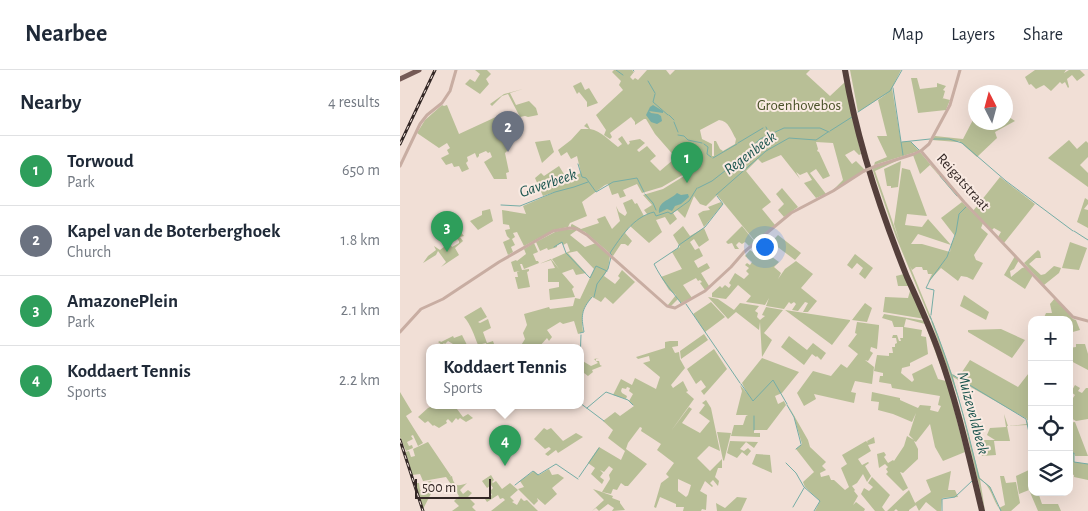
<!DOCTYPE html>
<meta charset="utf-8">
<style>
:root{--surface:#fff;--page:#f2f2f3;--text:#1f2937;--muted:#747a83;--line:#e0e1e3;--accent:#1a544e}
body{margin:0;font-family:"Alegreya Sans",sans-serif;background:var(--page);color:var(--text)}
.controls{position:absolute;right:15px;bottom:15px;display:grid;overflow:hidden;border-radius:10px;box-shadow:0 5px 20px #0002}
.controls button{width:45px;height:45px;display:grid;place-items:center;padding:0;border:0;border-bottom:1px solid var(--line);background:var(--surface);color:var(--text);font:25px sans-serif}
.compass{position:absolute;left:568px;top:15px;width:45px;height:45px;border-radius:50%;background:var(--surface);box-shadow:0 5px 20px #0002;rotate:354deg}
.scale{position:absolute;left:15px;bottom:12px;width:76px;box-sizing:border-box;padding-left:5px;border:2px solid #332725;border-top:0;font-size:14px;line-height:18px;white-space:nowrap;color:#332725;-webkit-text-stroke:4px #f9eae2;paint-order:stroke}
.you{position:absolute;left:364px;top:176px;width:18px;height:18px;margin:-12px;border:4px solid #fff;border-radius:50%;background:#1a73e8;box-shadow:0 0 0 8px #1a73e833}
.badge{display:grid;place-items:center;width:32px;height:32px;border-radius:50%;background:var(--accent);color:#fff;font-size:16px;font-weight:700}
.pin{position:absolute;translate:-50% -41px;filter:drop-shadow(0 1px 2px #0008)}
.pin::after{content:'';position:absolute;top:26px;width:18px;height:15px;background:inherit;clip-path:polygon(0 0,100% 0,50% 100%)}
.popup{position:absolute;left:26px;top:274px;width:158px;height:65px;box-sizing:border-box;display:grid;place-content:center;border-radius:10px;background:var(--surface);filter:drop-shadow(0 1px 4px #0005);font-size:16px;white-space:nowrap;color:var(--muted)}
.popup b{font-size:19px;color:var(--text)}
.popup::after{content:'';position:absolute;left:50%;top:100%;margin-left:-10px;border:10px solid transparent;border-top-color:var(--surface)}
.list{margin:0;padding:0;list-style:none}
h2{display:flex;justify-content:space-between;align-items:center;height:65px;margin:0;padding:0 20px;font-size:21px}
h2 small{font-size:16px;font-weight:400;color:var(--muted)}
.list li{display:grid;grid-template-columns:32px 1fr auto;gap:15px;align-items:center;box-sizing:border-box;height:70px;padding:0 20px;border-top:1px solid var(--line)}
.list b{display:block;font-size:19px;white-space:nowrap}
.list p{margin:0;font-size:16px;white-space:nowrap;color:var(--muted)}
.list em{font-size:16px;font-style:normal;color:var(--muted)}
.icon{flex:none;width:28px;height:28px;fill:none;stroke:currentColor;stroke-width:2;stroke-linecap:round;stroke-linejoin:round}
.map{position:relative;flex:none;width:688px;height:441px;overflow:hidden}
header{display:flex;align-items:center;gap:30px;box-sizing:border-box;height:70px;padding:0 25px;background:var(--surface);border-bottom:1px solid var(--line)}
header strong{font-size:24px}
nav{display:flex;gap:28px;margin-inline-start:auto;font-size:18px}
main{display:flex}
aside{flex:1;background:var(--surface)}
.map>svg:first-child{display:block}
.green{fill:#b8bf96;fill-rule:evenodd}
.water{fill:#75ada6}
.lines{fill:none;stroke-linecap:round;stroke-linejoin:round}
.stream{stroke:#75ada6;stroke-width:1}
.tertiary{stroke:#c8ada2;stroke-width:3}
.primary{stroke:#755a55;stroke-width:5}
.motorway{stroke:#543f3b;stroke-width:6}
.rail-casing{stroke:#332725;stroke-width:3}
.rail{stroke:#f9eae2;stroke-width:1;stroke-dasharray:4;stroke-linecap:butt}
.tertiary-bridge{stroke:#c8ada2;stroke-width:3}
.labels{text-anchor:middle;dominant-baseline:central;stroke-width:4;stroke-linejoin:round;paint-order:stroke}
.park-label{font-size:15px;fill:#495128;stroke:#f9eae2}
.street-label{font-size:15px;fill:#332725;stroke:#f9eae2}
.water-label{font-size:16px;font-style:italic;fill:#1a544e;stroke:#f9eae2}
</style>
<header>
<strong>Nearbee</strong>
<nav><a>Map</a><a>Layers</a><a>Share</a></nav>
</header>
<main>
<aside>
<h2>Nearby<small>4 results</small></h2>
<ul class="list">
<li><span class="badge" style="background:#2e9e5b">1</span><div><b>Torwoud</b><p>Park</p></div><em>650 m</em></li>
<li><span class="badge" style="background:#6b7280">2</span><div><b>Kapel van de Boterberghoek</b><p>Church</p></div><em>1.8 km</em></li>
<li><span class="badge" style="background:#2e9e5b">3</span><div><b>AmazonePlein</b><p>Park</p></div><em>2.1 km</em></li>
<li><span class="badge" style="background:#2e9e5b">4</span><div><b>Koddaert Tennis</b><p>Sports</p></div><em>2.2 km</em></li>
</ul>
</aside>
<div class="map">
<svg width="688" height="441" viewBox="0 0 688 441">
<rect width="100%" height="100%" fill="#f1dfd6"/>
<path class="green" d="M75 0H87L91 4 86 9 89 14 80 24 65 14 70 9 75 12 80 4Z
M214 0H232L234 2 230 7 233 10 235 8 238 10 247 0H266L270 5 275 0H410L406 4 430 26 445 12 461 84 459 85 454 80 445 85 452 94 456 91 465 100 433 120 443 110 433 73 416 72 418 79 417 81 419 82 430 106 423 109 416 99 410 103 426 124 416 128 404 113 412 110 407 102 400 105 396 102 400 109 381 85 362 93 358 89 346 101 371 132 362 139 375 155 355 171 317 125 306 136 300 134 294 126 285 148 277 140 273 143 277 149 270 155 265 147 256 150 262 162 249 173 230 156 225 163 232 171 228 176 225 174H221L213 186 185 162 171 157V155L172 154 181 159 199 153 197 149 205 146 212 159 220 151 216 136 219 142 225 146 227 143 223 133 232 129 235 134 237 133 244 146 247 144 244 140 252 135 243 125 263 119 289 103 255 64 246 49H244L235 55V52L231 47 210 63 212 67 210 69 204 65 206 60 196 45 223 20 219 15 221 11 212 2ZM319 50C329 51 331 61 336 69L335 74 323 81 320 79 316 71H314V86H312V74L302 69 300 60Z
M450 0H501L492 18 501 72 510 71 519 81 474 95 475 92 487 87 477 66H487L478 30 489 22 458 42Z
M635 0H666L664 3 669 0H680L685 5 677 11 672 5 667 9 669 17 668 18 665 12 662 14 660 12 651 21 644 15 636 19 631 14 629 15 625 7Z
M511 8H517L520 19 537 17V13L546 16 543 20 545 21 543 28H542L550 30 546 40 518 43Z
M181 12 185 20 189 18 198 33 187 37V32L179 22 177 24 173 16Z
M123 19 110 23 116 35 129 31 136 38 138 45 128 47 125 46 120 47 108 24 102 26 92 36 90 34 104 24Z
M42 35 44 36 47 35 59 64 98 46 108 80 105 83 109 102 106 103 107 109H94L84 92 92 87 90 82 88 83 86 81 79 84V86L77 88 75 83 67 87 68 91 66 93 69 99 62 102 59 96 54 97 52 93 46 95 41 88 49 84 47 80 50 78 47 73 39 78 17 63 25 50Z
M606 45 615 51 595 62 597 68 577 87 559 71 557 72 532 70 535 66 563 69 575 46 576 52 582 53 590 57 593 53 600 55 602 53 606 52Z
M187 53 190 59C201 61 210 71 218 77L222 74 218 69 222 66 228 75 230 73 229 71 240 69 245 73 237 80 239 82 247 76 256 86 250 91 260 101 274 89 286 103 262 117 242 123 237 114 223 120 226 126 220 128 218 123 212 125 208 114 205 115 182 132 187 146 170 153 168 157 154 160 124 176 117 162 113 163 115 167 112 169 115 175 111 177 113 182 108 185 103 172 110 169 107 166 105 160 110 159 109 155 103 154 102 140 126 144 123 136 155 122 143 126 135 108 141 103 144 106 159 96 167 109 181 103 177 86 171 89 167 82 161 86 158 80 171 70 181 59H189L184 56Z
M150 70 154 82 142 93 135 72Z
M669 70 677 79 686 71 688 73V87L680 95 688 103V117L648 88Z
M520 82 561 131 530 95 520 104 513 85Z
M505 87 475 101 500 173 494 154 502 98 510 100 527 146 507 144 505 155 522 157 528 149 551 175 555 166 541 148 562 132 583 153 581 158 588 164 574 185 576 190 583 193 573 210 567 207 561 206 558 211 541 198 528 212 532 204H528L527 200H523L522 197H516L512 200 510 196 532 250 530 249 496 167 472 98ZM518 164 551 175 550 182 522 174H511Z
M501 91 498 117 491 118V116H487L484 99Z
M600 107 635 134 604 173 598 167 601 162 594 158 592 160 573 141Z
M382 118 398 137 384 147 378 140 384 134 376 124Z
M685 128 688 130V134L684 139 688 140V158L677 152Z
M321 132 323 134 304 157 298 144 303 141 310 140 308 137Z
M90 139 93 151 78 160 70 151 82 145V141Z
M50 150 64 166 60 167 63 171 55 178 59 185 41 197 46 192 38 181 36 185 23 193 28 186 36 180 34 176 40 180 49 173 52 177 59 173V171L50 161 48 153H51Z
M283 156 290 166 304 158 309 170 299 177 294 169 290 172 295 180 299 178 303 186 294 191 298 198 307 193 310 198 301 203 309 216 305 220 300 213 302 212 300 210 298 211 296 208 283 215 292 228 281 233 278 229 270 237 268 235 276 225 269 220 261 207 282 199 272 182 280 177 273 165Z
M342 156 355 172 349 176 345 172 342 174 339 172 336 175 339 179H335L332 173 328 174 326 172Z
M165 159 177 160 170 165 185 177 196 173 210 186 208 199 204 206 215 214 220 208 218 206 222 200 235 212 213 234 205 227 201 232 189 225 192 227C181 240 181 246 183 262L178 264 174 251 163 254 160 252 147 260 152 267 149 271 147 268 139 277H130L128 275 126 277H120L125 269 123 263 127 255 124 244 149 237 150 239 173 236 175 228 180 229 194 199 177 181 168 183 186 203 176 205 173 199 162 203 174 217 172 219 175 227 150 230 149 219 159 217V212H148V199L155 198 151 190 139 194 151 189 159 199 152 189 170 181 167 173 163 175 162 173 157 175V177L148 180 147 178 140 181 136 172 155 162Z
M378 165 401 183 395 190 371 172Z
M670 172 687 178 679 200 662 198Z
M134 173 138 182 133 184 136 191H138L139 193 124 199 122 194H120L122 200 129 199V201L127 202 130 217 118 219 115 207H118L117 202 120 201 114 202 111 192 116 190 117 191 126 184 124 179Z
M350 180 363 189 368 184 379 192 374 197 381 203 378 209 385 199 396 191 413 204 401 218 417 231 408 242H403L408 233 405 232 398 241 392 240 396 234 394 232 391 234 389 232 384 239 366 236 369 228 365 235 346 232 351 226 338 215 326 229 312 227V223L320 216 322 218 325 215 329 218 331 215 329 213 335 203 344 209 349 204 346 201 349 198 345 195 347 193 350 195 352 192 345 186Z
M638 180 640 182 641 188H636L629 194 641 205 645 204 654 196 661 198 659 203 644 215 624 193Z
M455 184 473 198 465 209 459 204 463 198 457 193 452 199 447 195Z
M615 186 619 190 614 199 610 201 611 207 622 198 626 197 633 205 625 219 604 205Z
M504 204 525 249 483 242 485 227 508 228 510 221 509 216H498L496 206Z
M564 225 589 242 586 250 560 236Z
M308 227 318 229 334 240 340 233 359 236 355 241 358 243 357 247 360 250 365 246 362 245 366 237 383 240 364 263 372 270 362 287 360 252 359 260 336 242 328 249Z
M655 228 673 249 676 250 680 260 669 263V249L643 250 646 243H652L650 234Z
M311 232 325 247 305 262 293 244Z
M465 233 472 238 467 252 452 250Z
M81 237 87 247 78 252 80 253 88 249 91 258 83 262 87 273 93 271 95 277H87L86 273 78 275C74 265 71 255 64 247Z
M385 240 450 250V251L432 275Z
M484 244 526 251 542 293 565 382 543 391 535 377 530 354 516 372 514 371 518 379V389L503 403 500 402 508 418 503 421 486 404 488 402 486 399 488 397 485 394 479 398 477 384 484 382 486 385 484 387 488 393 493 390 494 391 504 376 507 366 514 370 509 365 516 343 512 352 493 344 478 340 479 332 471 331 472 322 500 328V330L518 338 520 335 531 336 530 340 538 342 541 336 538 335 540 326 492 318 491 314 479 312 480 306H483V303L474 301 477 285 489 286V283H493L492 277H495V274L497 273 496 268H492L493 265H497L499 271H501L500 268H503V257H494L492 251 482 248ZM506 249 525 254 546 311 538 309 532 294 512 304 514 310 512 312 501 303 502 298 510 296V293L528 284 526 267 521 266 522 260 504 257Z
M531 251 533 252 552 304 558 308 570 290 618 317 632 299V352L627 350 628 354H632V375L628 355 607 356 610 371H594L596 385 582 386 579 370H595L587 365 590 358 606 357 604 344 608 356 627 354V349L553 307 580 408 590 417 599 438 605 435 600 406H604L606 413 616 412 620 433 611 441H601C592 430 592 417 580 409L585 441 560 334Z
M457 252 479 255V257L477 279 471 277 470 281 473 283 468 291 465 290 474 297 472 314 455 311 451 322 456 323 454 333 414 324 416 329 404 336 397 323 413 301 431 306 441 294 447 298 458 284 448 276 457 264 455 263Z
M601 259 625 270 612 288 568 262V260Z
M304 264 308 270 281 289 280 281Z
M62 265 68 277H51L53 274 48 271 45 274 44 273 42 275 38 272 40 271 41 272 53 266 54 268Z
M389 266 407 280 413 273 426 283 421 290 417 286 416 287 412 284 404 295 381 277Z
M270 271H278V276L272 277 275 283 279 282 280 289 285 298 271 315 273 318 283 311 288 321 286 322 294 329 271 361 289 337 292 339 282 353 300 363 310 351 299 343 305 335 302 333 306 330 311 338 320 381 309 376 297 388 310 401 322 389V398H318L315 407 319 411 318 416 313 410 310 413 313 416 312 417 305 411 300 421 307 425 306 440 302 439 301 441H283L284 437H276V434L260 427 256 438 254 437 261 413 269 407 266 404 274 393 257 380 261 374 241 361 242 358 240 357 228 373 226 379 247 394 228 416H225L221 413 217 420 213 419 211 424 202 422 210 409 209 405 213 399 209 396 204 402 200 400 203 403 200 407 204 410 202 414 191 404 195 398 188 393 199 377 221 390 225 381 208 368 213 360 203 351 215 342 220 346 234 336 229 331 233 324 229 321 230 318 227 317 226 319 222 318 221 321 222 323 227 326 226 329 213 325 221 309 232 315 235 308 256 319 260 307 243 293 250 291 249 286 238 289 236 287 265 278V272ZM278 409 291 415 288 425 286 427 278 421Z
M676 274H685L688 284V300L669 290V278L676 277Z
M314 279 327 299 304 325 301 321 306 317 301 310 296 314 287 299Z
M199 288 196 289V291H199L200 295 202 296 192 300 193 302 188 306 180 300 181 290 191 296 198 293 194 289Z
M362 288 399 302 382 323 375 326 378 334 384 331 386 335 367 360H354V363H360V367L331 366 334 355H343L346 346 348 345H336L342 321 340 315 347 323 342 313Z
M675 315 680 318 678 321 682 323 686 318H688V349L676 351 669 347V334L675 325 671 322Z
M0 322 12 342 6 346 23 373 18 376 13 365 11 366 13 369 7 372 9 376 12 375 13 378 6 381 0 367Z
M34 335H54L63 347 68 344 73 348 66 352 60 348 58 350 56 348 52 353 48 349 46 351 47 353 39 358 34 355 33 356 28 351 25 353 18 347 28 338Z
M388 335 408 370 410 377 426 392 422 396 426 400 420 403 421 407 429 405 431 410H434L445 420 449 417 441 398 447 394 442 385 466 371 468 373 467 371 474 367 475 373 468 375 471 381 458 389 462 395 468 392 469 393 465 396 471 406 467 412 463 404 457 413 452 416 455 420 454 421 458 426 453 435 456 432 465 439 464 441H415L420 431 405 417 403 412 414 402 396 379 402 374 394 347Z
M675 352 688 386H675L674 383V392L688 394V410L674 407V405L669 403V353Z
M144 358 147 360 151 358 163 371 176 363 183 367 158 383 156 380 148 386 145 384 151 379 149 377 145 379 134 369Z
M317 362 331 363 324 391 323 390Z
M330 371 358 372 354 378 346 372 340 379 344 381 348 378 351 381 347 386 342 382 337 388 327 383Z
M28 372 51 406 49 407 52 406C54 418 60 416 67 413L60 420 63 424 68 420 72 423 68 427 75 434 72 437 76 441H52L59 436 54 431 59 426 46 407 23 411 20 404 12 405 5 382 9 381 11 387 15 386 13 379Z
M356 384 370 385 372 403 352 394Z
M149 399 152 405 158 404 164 408 152 418 157 424 145 435 137 428 138 431 134 435 118 419 124 417 120 411 134 401 139 405Z
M631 399 632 422H638L642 434H658L661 441H638L629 420 619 424 616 406Z
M551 401 548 420H555L558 427 542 428 541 441H537L526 432 519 441 515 433 531 422 526 410Z
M91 405 94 410 92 412 93 413 96 411 102 419 110 413 118 420 110 427 114 431 112 432 117 435 121 428 124 431 127 430 138 441H91L105 430 103 428 100 429 98 425 87 432 85 429 92 425 90 421 93 418 91 415 87 418 82 411Z
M472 407 490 425 482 437 485 441H475L461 424 464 418 469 421 473 417 468 413Z
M31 411 34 418 23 439 15 413H19L20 420 25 419 27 412Z
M193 419 213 426 212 428 220 431V433L225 440 212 441 214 438 208 434 199 441 196 438 192 441 204 430Z
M509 420 516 435 509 440V441H498L496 439 494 441H487Z
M337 427 347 428 341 441H317L316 433 325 438Z"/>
<path class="water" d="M253 35 263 41V43L249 41 251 43 258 44 261 46 262 51 257 54 251 52 246 45 250 37Z
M277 123 281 125 288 124 289 127 281 134 275 136 272 141 267 139 259 143C258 131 269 131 277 123Z"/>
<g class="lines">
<path class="stream" d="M216 0 223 5
M233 0 234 1
M248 11 255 23
M493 18 503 85
M255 24 253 32 268 45
M458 42 490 21 502 0
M269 45 274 50
M274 52 278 62
M366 57 369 63
M430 61 452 47
M278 65 284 66 288 70 302 73
M533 69H549L562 73 606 111 673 161
M502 72 530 69
M511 72 519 80
M338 73 363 58
M304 74 308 77 307 84 311 87
M313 88 337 74
M178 94 182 107 186 108 196 122 213 112 237 108 244 122
M540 106 557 126
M298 118 312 111 330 97 360 69 384 58H420L429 62
M245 124 253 133 256 140
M316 125 366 81 389 68 416 70 428 62
M101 135 120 136 155 122 174 117 188 112
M674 161 688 170
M154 177 162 172 166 183 190 208 196 196 207 201
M212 185 210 183C221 167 233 147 254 142L256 146 268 142 271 144 289 131 297 118
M194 227 197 214 208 199 211 187
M281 233C271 220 262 210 254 194L278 178 279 175 305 157 323 134 317 126
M286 234 340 313
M531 245 534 220 526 218 530 210 547 187 556 162 559 144 566 137
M530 246C552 299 566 352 579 408L590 417 601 441
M180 263 184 262C181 246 181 240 192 227
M180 291 181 265
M553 305 626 349 632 376
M341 314 353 331 373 310 387 334
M180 333 204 351
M387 335 394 347 401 374
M187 338 206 322 228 330 233 335
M354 360V346
M396 379 401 375
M669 384 674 383V392L688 394
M386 393 396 403 404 417 420 431 414 441
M179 407 199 378
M115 415 133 401 138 405 156 394 178 409
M393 437 404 418
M542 441V429L555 427 572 411"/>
<path class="tertiary" d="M521 81 564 132 673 247 688 251
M0 96 20 54 27 45 42 33 50 21 56 0
M476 96 514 84 522 80 529 74 550 35 560 0
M0 262 21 239 43 229 99 192 153 161 170 158 177 159 187 165 267 236 275 238 305 221 331 197 344 182 391 143 433 121 464 101"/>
<path class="primary" d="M0 9 19 0"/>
<path class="motorway" d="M445 0C457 71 480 140 507 207 518 231 529 255 538 280 557 332 569 387 582 441"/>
<defs>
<path id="rail" d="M0 74 35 0
M0 370 23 441"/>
</defs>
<use href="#rail" class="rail-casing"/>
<use href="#rail" class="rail"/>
<path class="tertiary-bridge" d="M464 101 476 96"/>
</g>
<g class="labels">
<g class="park-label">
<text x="399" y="35">Groenhovebos</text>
</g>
<g class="street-label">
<text transform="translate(563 112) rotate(48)">Reigatstraat</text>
</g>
<g class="water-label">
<text transform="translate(350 83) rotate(-37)">Regenbeek</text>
<text transform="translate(148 113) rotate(-19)">Gaverbeek</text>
<text transform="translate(573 343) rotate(75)">Muizeveldbeek</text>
</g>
</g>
</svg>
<div class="controls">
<button>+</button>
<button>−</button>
<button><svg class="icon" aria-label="locate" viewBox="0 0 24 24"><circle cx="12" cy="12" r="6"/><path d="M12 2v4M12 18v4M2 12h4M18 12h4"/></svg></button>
<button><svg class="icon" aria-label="layers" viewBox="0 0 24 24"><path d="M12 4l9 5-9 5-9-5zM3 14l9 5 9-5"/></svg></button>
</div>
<svg class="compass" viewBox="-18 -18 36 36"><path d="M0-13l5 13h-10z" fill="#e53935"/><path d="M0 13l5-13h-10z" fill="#747a83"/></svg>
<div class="scale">500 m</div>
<div class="you"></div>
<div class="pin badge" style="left:287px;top:113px;background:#2e9e5b">1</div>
<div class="pin badge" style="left:108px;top:82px;background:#6b7280">2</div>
<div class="pin badge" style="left:47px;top:182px;background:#2e9e5b">3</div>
<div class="pin badge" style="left:105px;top:396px;background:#2e9e5b">4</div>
<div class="popup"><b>Koddaert Tennis</b>Sports</div>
</div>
</main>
